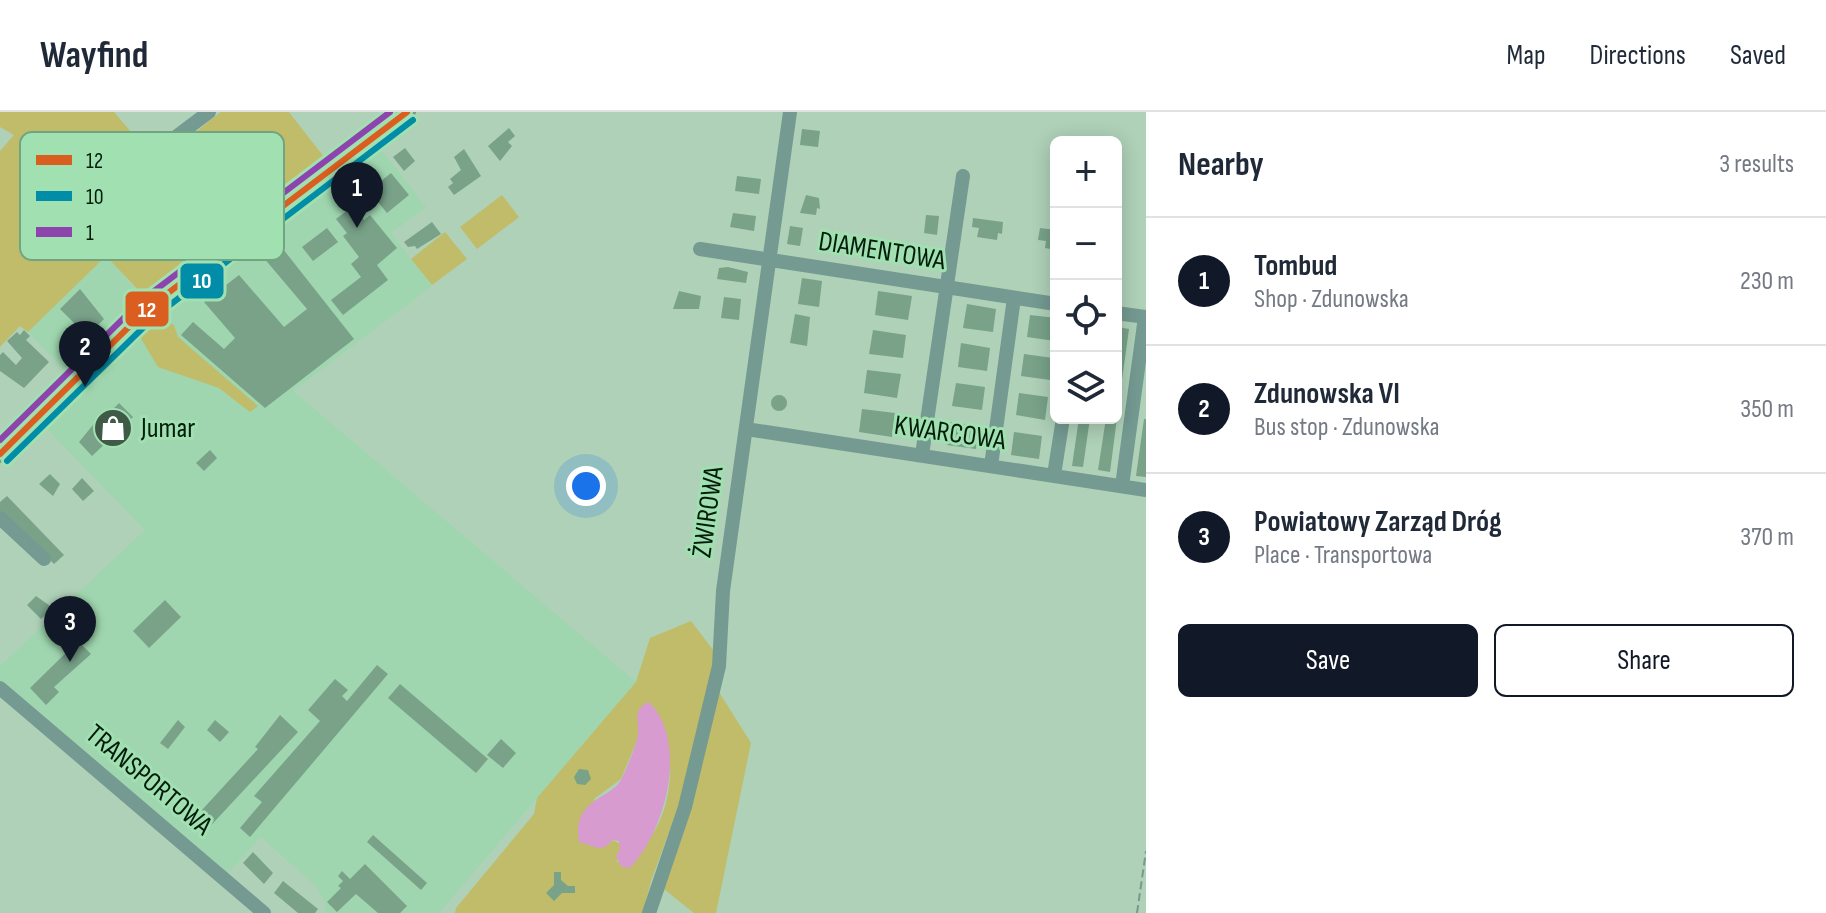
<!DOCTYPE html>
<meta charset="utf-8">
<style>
:root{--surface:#fff;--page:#f6f6f7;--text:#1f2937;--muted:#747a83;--line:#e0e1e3;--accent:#111827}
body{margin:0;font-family:"Sofia Sans Condensed",sans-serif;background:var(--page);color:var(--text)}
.controls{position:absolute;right:24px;top:24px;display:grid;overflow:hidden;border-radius:12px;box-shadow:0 4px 20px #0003}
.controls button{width:72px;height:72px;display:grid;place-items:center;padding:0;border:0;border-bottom:2px solid var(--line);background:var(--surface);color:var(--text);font:40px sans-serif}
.you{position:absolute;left:586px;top:374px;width:28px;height:28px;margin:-20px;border:6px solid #fff;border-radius:50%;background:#1a73e8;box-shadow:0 0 0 12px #1a73e833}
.badge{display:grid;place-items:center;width:52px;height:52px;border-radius:50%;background:var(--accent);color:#fff;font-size:26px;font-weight:700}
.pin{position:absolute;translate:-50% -66px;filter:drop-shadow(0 2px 4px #0008)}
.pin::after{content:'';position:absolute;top:42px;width:28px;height:24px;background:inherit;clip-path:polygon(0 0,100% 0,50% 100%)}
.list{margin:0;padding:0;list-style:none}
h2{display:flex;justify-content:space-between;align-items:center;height:104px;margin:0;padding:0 32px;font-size:34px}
h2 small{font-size:26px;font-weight:400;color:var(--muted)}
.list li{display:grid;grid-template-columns:52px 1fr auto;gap:24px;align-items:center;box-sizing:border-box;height:128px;padding:0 32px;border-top:2px solid var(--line)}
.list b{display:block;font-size:30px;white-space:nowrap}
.list p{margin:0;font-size:26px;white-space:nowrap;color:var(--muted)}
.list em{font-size:26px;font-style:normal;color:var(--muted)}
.actions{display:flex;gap:16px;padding:24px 32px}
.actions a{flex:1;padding:18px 0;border:2px solid var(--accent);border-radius:12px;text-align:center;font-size:28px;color:var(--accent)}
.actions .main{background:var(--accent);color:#fff}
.icon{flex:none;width:44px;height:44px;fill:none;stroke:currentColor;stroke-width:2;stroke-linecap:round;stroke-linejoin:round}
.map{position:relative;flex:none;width:1146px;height:801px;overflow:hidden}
header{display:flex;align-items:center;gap:48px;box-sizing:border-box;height:112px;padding:0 40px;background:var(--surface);border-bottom:2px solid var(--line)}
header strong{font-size:38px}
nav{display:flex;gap:44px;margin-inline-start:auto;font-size:28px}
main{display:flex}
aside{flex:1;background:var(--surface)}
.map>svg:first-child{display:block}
.built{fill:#9fd6af}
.green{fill:#c0bc69;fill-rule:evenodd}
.water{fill:#d79bcf}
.building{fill:#79a289}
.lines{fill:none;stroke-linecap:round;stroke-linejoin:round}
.path{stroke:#78998d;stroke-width:2;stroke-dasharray:8 4;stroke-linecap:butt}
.minor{stroke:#749a92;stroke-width:14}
.major{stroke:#799a8e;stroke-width:18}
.bus-1-casing{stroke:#a0e0b1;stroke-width:12}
.bus-2-casing{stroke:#a0e0b1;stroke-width:12}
.bus-3-casing{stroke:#a0e0b1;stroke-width:12}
.bus-1{stroke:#da5e20;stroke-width:6}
.bus-2{stroke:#018da7;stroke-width:6}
.bus-3{stroke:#8e44ad;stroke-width:6}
.labels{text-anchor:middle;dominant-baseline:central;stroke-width:6;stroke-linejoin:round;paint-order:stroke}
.street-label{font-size:28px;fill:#031c0b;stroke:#a0e0b1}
.poi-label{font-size:28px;fill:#031c0b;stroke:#a0e0b1;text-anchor:start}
.key{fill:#a0e0b1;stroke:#71a57f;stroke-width:2}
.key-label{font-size:22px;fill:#031c0b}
.line-badge{stroke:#a0e0b1;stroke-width:3}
.badge-label{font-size:22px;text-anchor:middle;font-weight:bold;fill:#fff}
</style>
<header>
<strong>Wayfind</strong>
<nav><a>Map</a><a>Directions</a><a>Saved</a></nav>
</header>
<main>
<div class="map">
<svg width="1146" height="801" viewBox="0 0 1146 801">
<rect width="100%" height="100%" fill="#afd1b8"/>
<path class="built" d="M381 37 426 95 391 121 432 174 293 279 636 570 439 801H325V791L318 776 261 725 226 764 0 570V554L145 418 46 316 184 186Z
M107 143 145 190 69 263 28 220Z"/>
<path class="green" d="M0 0H114L143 34 130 44 146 68 126 83 146 70 207 140 145 185 106 144 28 220 20 214 0 235V39L14 23 0 15Z
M221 0H289L324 45 272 84 238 40 178 87C155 50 194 20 221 0Z
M502 83 519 105 477 137 460 115Z
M445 120 467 147 432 173 411 147Z
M161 206 174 213 178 225 258 294 250 300 219 276 158 255 140 225Z
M691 509 717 543 687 671 651 769 643 801H455L456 796 534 702 537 686 636 570 650 526ZM652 593C675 625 676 683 655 718 648 730 628 741 617 751L621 732 612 728 609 732 594 687 621 667Z
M719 580 751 631 716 801H694L660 774Z"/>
<path class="water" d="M649 590C689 630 666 718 630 756L622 755 616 745 620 737 619 729 612 728C601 743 594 733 579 730 571 687 611 687 621 668 626 658 638 630 638 621 639 607 632 597 649 590Z"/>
<path class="building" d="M509 16 515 24 508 30 512 34 500 49 488 34Z
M802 17 820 19 818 35 800 33Z
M405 36 415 49 404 59 393 45Z
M464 37 481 64 454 83 448 75 453 71 450 67 461 58 454 45Z
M391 61 409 83 387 101 369 79Z
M737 64 761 67 759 82 735 79Z
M806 83 819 86 820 97 817 96 816 103 800 101Z
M353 94 364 108 370 103 397 136 377 153 388 168 343 203 331 188 361 165 351 152 359 145 343 124 347 121 336 107Z
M733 101 756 104 754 119 730 115Z
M926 103 939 104 937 123 924 121Z
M973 106 1003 110 1002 122 998 121 997 128 977 125 979 116 972 115Z
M432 110 441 122 417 137 415 134 408 135 404 130Z
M790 114 803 116 800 134 787 132Z
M327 116 338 130 313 149 302 135Z
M1040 116 1056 118V138L1045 136 1046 129 1038 128Z
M279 132 354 227 265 296 181 223 193 210 224 237 235 226 204 190 239 163 284 215 307 197 263 145Z
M916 134 934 137 932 151 914 148Z
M728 155 748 160 746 171 717 167 719 156Z
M802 166 822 169 819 195 798 192Z
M80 177 104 207 87 224 60 197Z
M679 179 701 184 699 197H673Z
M878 179 912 184 908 208 875 203Z
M724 185 741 187 739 208 721 206Z
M967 192 996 197 993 220 963 216Z
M795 202 810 205 807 234 790 231Z
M1030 203 1056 206 1055 229 1027 225Z
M1118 215 1129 217 1120 282H1116Z
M24 218 30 224 26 228 49 250 24 276 0 259V243L3 240 16 253 22 246 7 229 17 220 20 223Z
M873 218 906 223 903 246 869 242Z
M961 231 990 236 987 259 958 255Z
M1024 242 1053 246 1050 268 1021 264Z
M867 258 901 262 897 286 864 281Z
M956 271 985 275 982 298 952 294Z
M1019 281 1048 285 1045 308 1016 303Z
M771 291a8 8 0 1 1 16 0a8 8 0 1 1-16 0Z
M119 291 133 305 92 344 79 330 102 302 105 305Z
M862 297 895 301 892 325 859 320Z
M1079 306H1090L1083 355 1072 354Z
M1106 306H1117L1110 360 1098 358Z
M1144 307H1146V365L1136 364Z
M950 310 980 314 976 337 947 333Z
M1014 320 1042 324 1039 347 1011 343Z
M210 338 217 346 204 359 196 351Z
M50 362 60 372 53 384 39 372Z
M82 366 94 379 83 389 72 377Z
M7 384 64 443 54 452 0 399V390Z
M36 484 53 496 41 507 27 493Z
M165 488 181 505 149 536 133 519Z
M78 529 91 542 54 575 59 580 46 593 30 576Z
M377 553 388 562 250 725 240 716 262 690 254 684 320 609 308 598 335 567 348 578 342 584 347 589Z
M400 572 488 647 476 661 388 586Z
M280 603 298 620 203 722 190 711 258 637 255 635Z
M178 608 185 615 168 637 160 631Z
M215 608 229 620 220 630 207 618Z
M501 627 516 641 503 656 487 643Z
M579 657 588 658 591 667 585 673 577 672 574 665Z
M373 723 427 771 421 778 367 730Z
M253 740 273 761 264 772 243 751Z
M365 752 407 794 400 801H378L356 782 337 800 327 790 341 776 338 774 343 769 338 764 342 759 350 767Z
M554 760H561V768L568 774H575V781H562L554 789 546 781 554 773Z
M283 769 318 797 315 801H298L274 781Z"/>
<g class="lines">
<path class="path" d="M1137 801 1146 739"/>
<path class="minor" d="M209 0 144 49 217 143
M700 137 1056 192
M1116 201 1146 205
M746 317 1146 378
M922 343 963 64
M991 354 1014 186
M1054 363 1063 306
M1122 374 1145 205
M0 406 44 447
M0 576 264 801
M649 801 685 695 719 554 723 479 790 0"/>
<path class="major" d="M0 342 147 197 407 0"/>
<defs>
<path id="bus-1" d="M0 342 147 197 407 0"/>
<path id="bus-2" d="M7 349 154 205 413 8"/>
<path id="bus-3" d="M0 328 141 189 390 0"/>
</defs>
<use href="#bus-1" class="bus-1-casing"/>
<use href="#bus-2" class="bus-2-casing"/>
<use href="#bus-3" class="bus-3-casing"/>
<use href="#bus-1" class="bus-1"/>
<use href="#bus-2" class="bus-2"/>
<use href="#bus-3" class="bus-3"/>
</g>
<defs>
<symbol id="shop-disc" viewBox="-11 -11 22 22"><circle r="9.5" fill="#3f5b48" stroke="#a0e0b1"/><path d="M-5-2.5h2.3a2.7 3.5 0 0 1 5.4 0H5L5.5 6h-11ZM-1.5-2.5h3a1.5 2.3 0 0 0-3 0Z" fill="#fff"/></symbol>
</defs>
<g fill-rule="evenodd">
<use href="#shop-disc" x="91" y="294" width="44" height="44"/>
</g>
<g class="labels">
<g class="street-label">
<text transform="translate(882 139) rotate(9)">DIAMENTOWA</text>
<text transform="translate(950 321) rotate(8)">KWARCOWA</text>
<text transform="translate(708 400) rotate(-82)">ŻWIROWA</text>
<text transform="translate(149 668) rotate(40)">TRANSPORTOWA</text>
</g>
<g class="poi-label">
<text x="141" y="316">Jumar</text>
</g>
</g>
<rect x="20" y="20" width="264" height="128" rx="12" class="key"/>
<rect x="36" y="43" width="36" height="10" fill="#da5e20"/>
<rect x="36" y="79" width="36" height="10" fill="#018da7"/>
<rect x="36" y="115" width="36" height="10" fill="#8e44ad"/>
<g class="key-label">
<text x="86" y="56">12</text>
<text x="86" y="92">10</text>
<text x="86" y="128">1</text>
</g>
<g class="line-badge">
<rect x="179" y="150" width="46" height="38" rx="8" fill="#018da7"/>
<rect x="124" y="178" width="46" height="38" rx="8" fill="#da5e20"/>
</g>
<g class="badge-label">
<text x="202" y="176">10</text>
<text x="147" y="205">12</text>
</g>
</svg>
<div class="controls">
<button>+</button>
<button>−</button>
<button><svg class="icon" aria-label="locate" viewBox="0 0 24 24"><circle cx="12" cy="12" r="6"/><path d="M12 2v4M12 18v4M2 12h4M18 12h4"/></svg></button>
<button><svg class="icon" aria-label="layers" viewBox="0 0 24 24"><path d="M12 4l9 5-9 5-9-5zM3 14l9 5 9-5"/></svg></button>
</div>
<div class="you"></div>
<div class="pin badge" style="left:357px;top:116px">1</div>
<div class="pin badge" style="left:85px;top:275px">2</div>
<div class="pin badge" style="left:70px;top:550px">3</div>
</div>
<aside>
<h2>Nearby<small>3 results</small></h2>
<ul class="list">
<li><span class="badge">1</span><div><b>Tombud</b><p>Shop · Zdunowska</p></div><em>230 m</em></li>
<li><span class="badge">2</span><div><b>Zdunowska VI</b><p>Bus stop · Zdunowska</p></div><em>350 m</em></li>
<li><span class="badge">3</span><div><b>Powiatowy Zarząd Dróg</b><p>Place · Transportowa</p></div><em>370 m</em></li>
</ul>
<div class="actions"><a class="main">Save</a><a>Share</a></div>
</aside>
</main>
